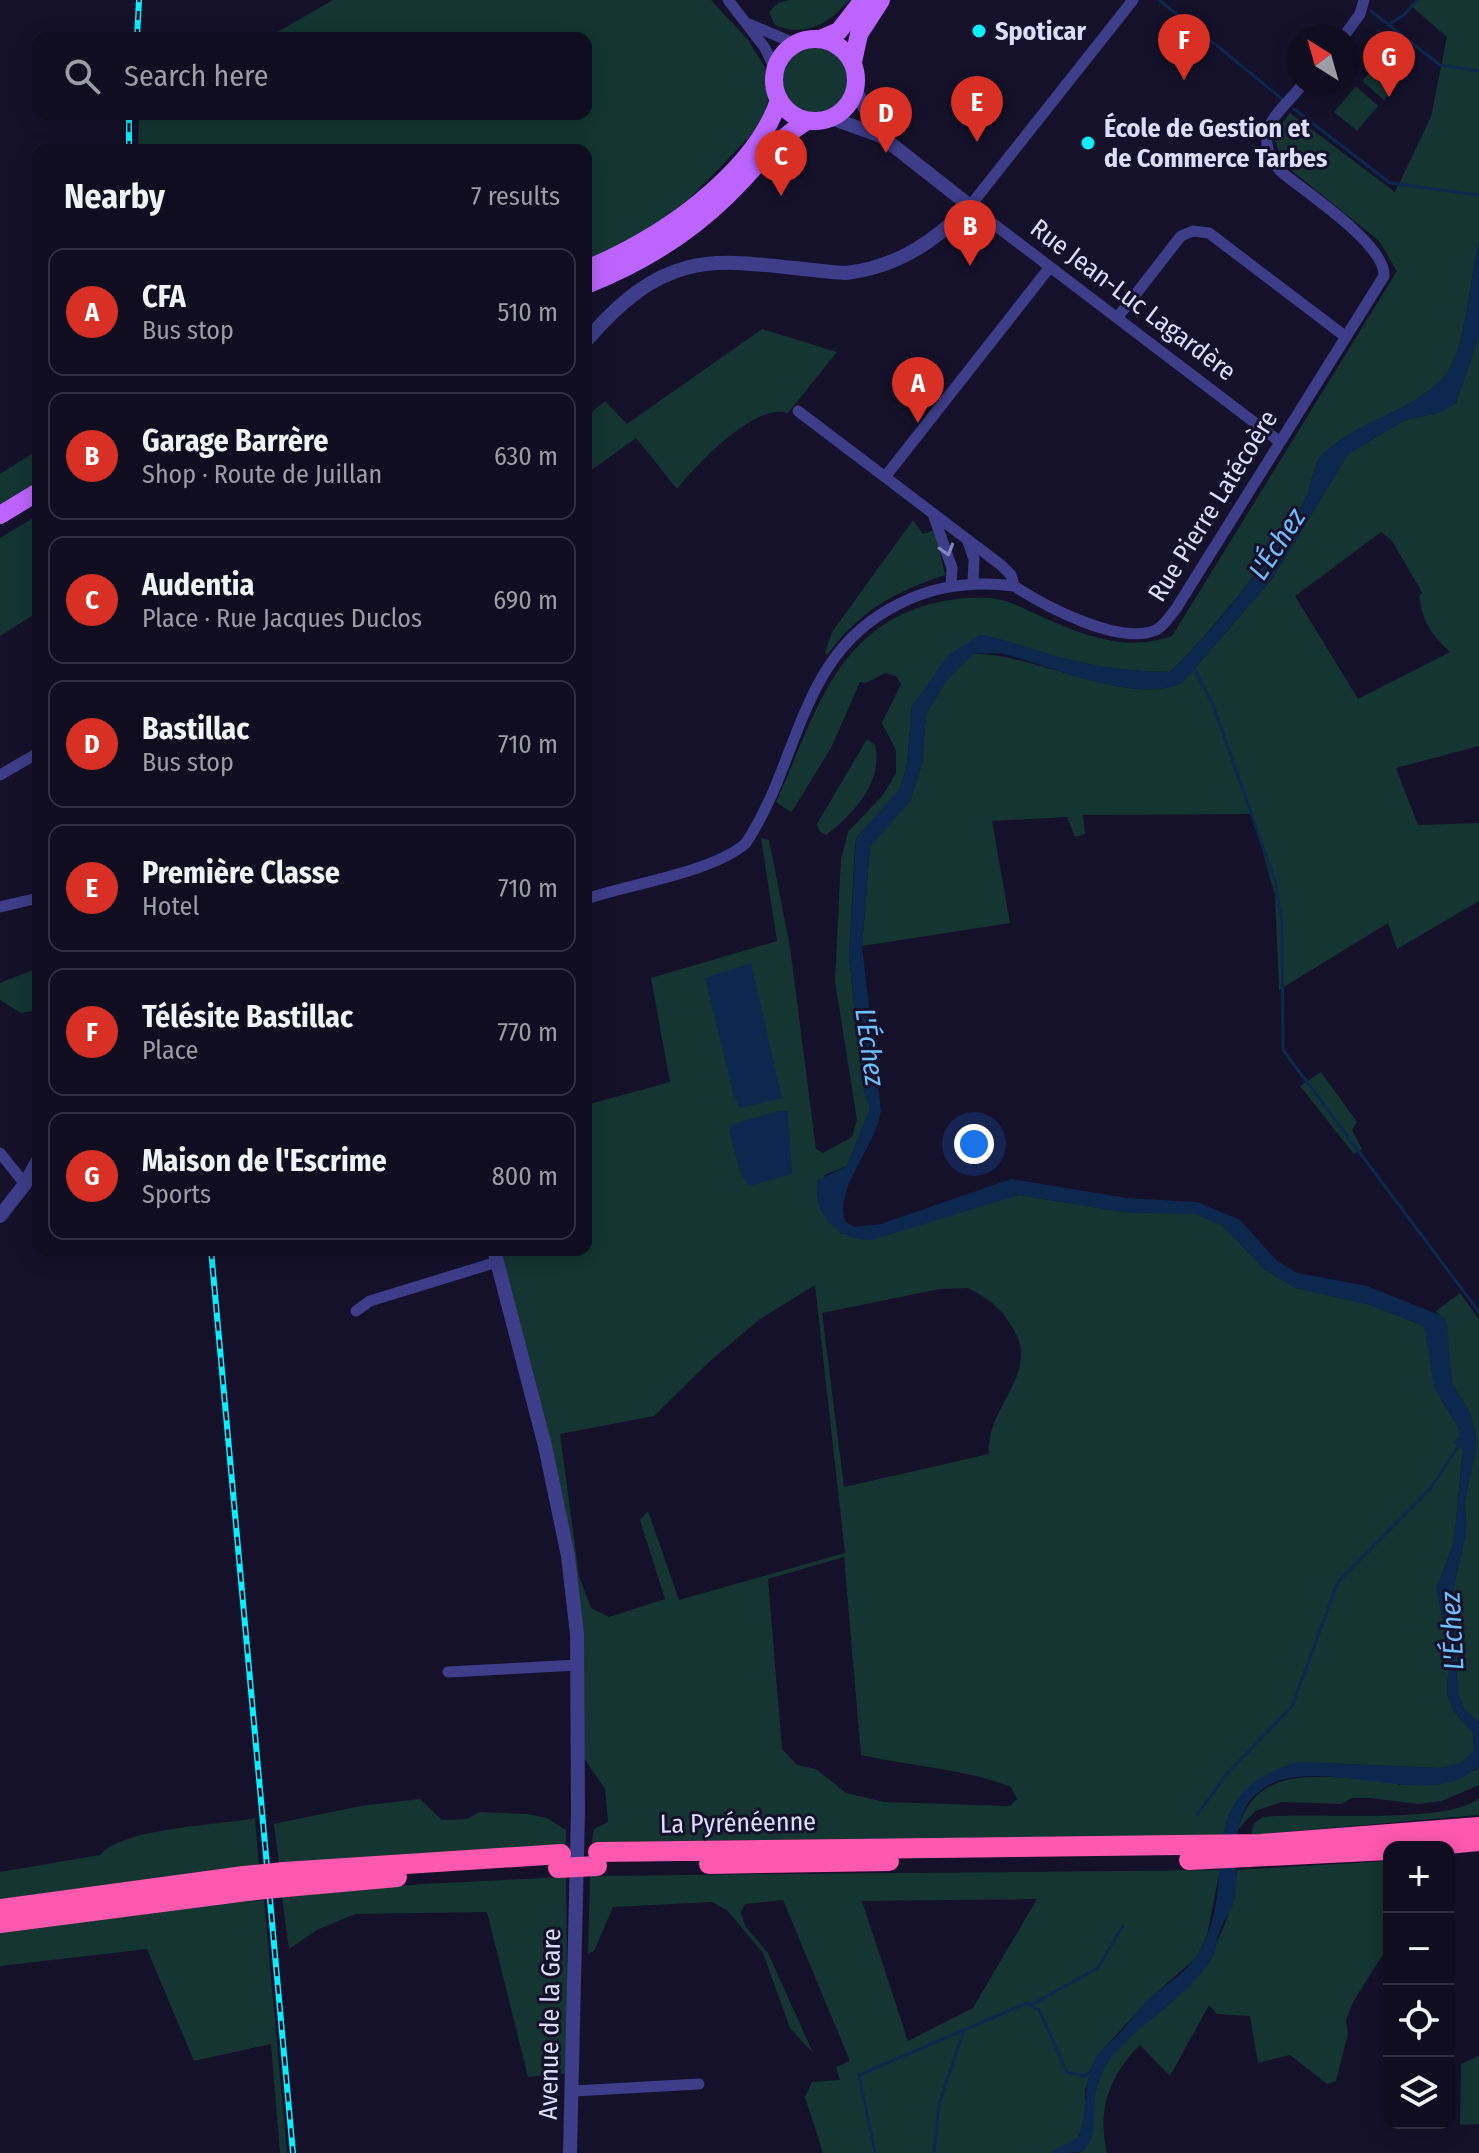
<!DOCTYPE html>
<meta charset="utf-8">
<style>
:root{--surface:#100d20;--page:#1e1b2d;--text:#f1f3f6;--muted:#9c9ca5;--line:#302d3e;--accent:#d93025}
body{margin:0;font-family:"Fira Sans Condensed",sans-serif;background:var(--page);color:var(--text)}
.controls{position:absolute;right:24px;bottom:24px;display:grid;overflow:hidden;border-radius:16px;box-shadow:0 4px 20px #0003}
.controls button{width:72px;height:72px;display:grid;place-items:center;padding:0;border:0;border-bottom:2px solid var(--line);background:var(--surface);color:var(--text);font:40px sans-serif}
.compass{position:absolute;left:1287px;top:24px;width:72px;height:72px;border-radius:50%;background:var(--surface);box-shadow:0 4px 20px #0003;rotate:323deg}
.you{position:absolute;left:974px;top:1144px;width:28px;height:28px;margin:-20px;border:6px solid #fff;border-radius:50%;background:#1a73e8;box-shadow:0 0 0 12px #1a73e833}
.badge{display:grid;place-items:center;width:52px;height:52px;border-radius:50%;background:var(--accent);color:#fff;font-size:26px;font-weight:700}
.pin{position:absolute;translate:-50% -66px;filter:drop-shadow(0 2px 4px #0008)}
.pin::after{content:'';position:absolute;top:42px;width:28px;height:24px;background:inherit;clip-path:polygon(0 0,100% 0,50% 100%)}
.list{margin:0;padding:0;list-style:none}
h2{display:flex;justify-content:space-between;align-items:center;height:104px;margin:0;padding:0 32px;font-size:34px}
h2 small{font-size:26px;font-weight:400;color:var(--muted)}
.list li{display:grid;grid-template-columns:52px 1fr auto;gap:24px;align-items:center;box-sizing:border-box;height:128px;margin:0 16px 16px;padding:0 16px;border:2px solid var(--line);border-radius:16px}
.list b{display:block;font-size:30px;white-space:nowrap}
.list p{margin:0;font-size:26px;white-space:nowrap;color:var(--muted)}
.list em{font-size:26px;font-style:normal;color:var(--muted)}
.icon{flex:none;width:44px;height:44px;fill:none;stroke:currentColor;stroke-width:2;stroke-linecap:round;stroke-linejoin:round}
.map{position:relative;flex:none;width:1479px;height:2153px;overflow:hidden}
.search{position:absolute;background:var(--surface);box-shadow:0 4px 20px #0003;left:32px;top:32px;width:560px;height:88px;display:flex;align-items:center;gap:20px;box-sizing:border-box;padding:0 28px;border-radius:16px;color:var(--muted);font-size:30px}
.panel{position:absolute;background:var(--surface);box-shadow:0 4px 20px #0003;left:32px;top:144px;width:560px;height:1112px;border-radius:16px}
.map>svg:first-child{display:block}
.green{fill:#143532;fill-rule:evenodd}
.water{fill:#0d284e}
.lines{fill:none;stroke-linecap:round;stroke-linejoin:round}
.stream{stroke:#0d284e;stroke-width:3}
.minor{stroke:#3d3d89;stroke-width:11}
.tertiary{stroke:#3d3d89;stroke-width:14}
.primary{stroke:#bd64fe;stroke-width:18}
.motorway{stroke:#fe58af;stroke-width:20}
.rail-casing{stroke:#09effd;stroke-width:6}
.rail{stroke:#15112b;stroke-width:3;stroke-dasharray:9;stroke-linecap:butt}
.motorway-bridge{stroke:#fe58af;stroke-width:20}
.oneway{stroke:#8585be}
.poi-dot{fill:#09effd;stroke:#15112b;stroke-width:3}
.labels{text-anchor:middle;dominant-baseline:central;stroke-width:6;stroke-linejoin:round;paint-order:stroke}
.poi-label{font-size:26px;font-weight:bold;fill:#dedcff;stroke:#15112b;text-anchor:start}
.street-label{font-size:26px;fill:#dedcff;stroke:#15112b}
.water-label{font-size:28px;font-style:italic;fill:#6bc0fe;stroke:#15112b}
</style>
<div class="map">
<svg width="1479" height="2153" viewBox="0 0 1479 2153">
<rect width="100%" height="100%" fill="#15112b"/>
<path class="green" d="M333 0H711L748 40 765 67 768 102 763 123 691 197 651 228 586 262V150H138L139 114H586V38H267Z
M789 0H849C830 23 806 38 775 25L769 12 778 3Z
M1416 0H1479V242C1470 276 1466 353 1444 377 1412 413 1357 420 1322 455 1312 466 1312 487 1305 500 1275 553 1214 630 1170 672 1132 672 1096 667 1059 657 1032 650 1008 640 980 635L912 706 907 764 900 789 856 838 855 846 849 955 862 1083 870 1109 847 1166 824 1175 841 1234 1019 1195 1123 1212 1196 1214 1222 1225 1264 1269 1296 1288 1371 1305 1424 1326 1441 1399 1458 1427 1463 1449 1454 1542 1437 1588 1449 1658 1447 1694 1454 1711 1473 1733 1474 1751 1461 1763 1440 1768 1298 1762 1229 1815 1223 1835 592 1842 594 1829 608 1822 605 1789 583 1757 581 1630 500 1250H586V1105L670 1082 651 978 777 941 761 838 769 840 790 947 816 1149 823 1153 852 1137 857 1120 835 981 841 859 848 832 883 795 896 773V750L882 723 901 684 896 676 885 673 866 683 860 682 831 748 796 805 791 812 776 802C817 712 837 618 950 600 970 597 997 596 1016 605 1066 627 1118 656 1172 636L1397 271 1379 241 1281 162 1274 134 1290 113 1395 192 1431 117 1447 37 1411 6ZM815 1285 845 1553 679 1600 648 1511 640 1520 665 1599 609 1617 591 1608 579 1576 560 1434 654 1416 710 1361 760 1319ZM968 1288C990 1299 1002 1309 1014 1330 1040 1375 985 1408 989 1454L844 1487 822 1313 940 1289ZM844 1557 861 1755C909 1766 966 1769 1011 1787L1017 1799 1010 1806 884 1802 846 1793 816 1769 797 1765 782 1749 768 1579Z
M780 80a35 35 0 1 1 70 0a35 35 0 1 1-70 0Z
M1384 56 1406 74 1384 100 1362 81Z
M1356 86 1378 106 1357 131 1334 112Z
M762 329 837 352 788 413C755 402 696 465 677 489L636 438 586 474V417L605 401 627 424Z
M1479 335V746L1396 768 1418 825 1479 823V901L1397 949 1388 923 1279 990 1275 895 1252 814 1083 815 1085 834 1075 837 1067 817 992 821 1010 923 862 946 870 846 910 801 922 764 926 714 946 681 973 654C1032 652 1128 708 1182 683L1272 579 1348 454 1405 420 1441 412 1456 403ZM1381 532 1392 541 1422 592 1419 597C1423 622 1432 635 1450 652L1358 699 1295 596Z
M38 450V482L0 505V474Z
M38 515V612L0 636V538Z
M913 520 923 534 935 530 945 575C892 593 861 610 827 655L825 652 832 632Z
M867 739 875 745C884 781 853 815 826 835L819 831 817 824Z
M38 968V1010L21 1013 0 1000V983Z
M1321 1072 1357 1122 1352 1130 1362 1149 1354 1154 1300 1086Z
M1460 1293 1479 1319V1723L1464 1709 1458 1694 1452 1595 1466 1533 1465 1501 1477 1441 1470 1413 1452 1383 1445 1320 1436 1311Z
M1479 1765V1785L1442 1801 1418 1804 1370 1798H1352L1341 1804 1282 1802 1255 1811 1238 1830C1256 1758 1333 1779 1388 1781L1399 1785 1476 1770Z
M1479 1798V1815L1251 1835 1254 1823 1263 1817C1312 1811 1446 1826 1479 1798Z
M420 1799 442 1820 467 1819 479 1812 528 1814 547 1818 566 1830V1844L279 1864 274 1824 360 1806Z
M255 1818 259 1866 0 1899V1872L100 1855C125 1827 216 1826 255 1818Z
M1389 1861V1945L1354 2000 1346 2020 1348 2034 1336 2081 1327 2084 1290 2055 1258 2063 1250 2016 1217 2014 1209 2005 1170 2076 1140 2045C1109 2075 1097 2111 1107 2153H1079L1085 2149C1090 2124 1092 2096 1102 2072 1115 2044 1145 2025 1166 2007 1208 1971 1232 1924 1237 1870Z
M1220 1870 1207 1935 1196 1958 1151 1997 1096 2057 1085 2090V2119L1078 2138 1050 2153H823L805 2097 812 2082 840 2080 836 2067 850 2061 783 1900 745 1904 741 1912 745 1926 768 1953 813 2053 790 2028 763 1953 727 1910 712 1902 613 1907 594 1951 588 1953 590 1876ZM1037 1899 973 2008 908 2041 862 1901Z
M566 1877 568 2073 528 2077 487 1912 355 1914 317 1930 289 1949 282 1897 423 1884Z
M264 1900 287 2153H280L271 2044 194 2061 147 1949 0 1966V1933L168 1909Z
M1479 2056V2124L1460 2125 1461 2064Z"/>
<path class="water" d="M1479 242V335L1456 403 1441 412 1405 420 1348 454 1272 579 1182 683C1135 704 1051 666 1004 654 994 652 983 654 973 654L946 681 926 714 922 764 910 801 870 847 862 946 881 1110C877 1145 833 1190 845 1221L854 1227 881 1224 1011 1179 1127 1198 1197 1202 1240 1220 1276 1260 1297 1273 1367 1286 1442 1316 1447 1325 1452 1383 1470 1413 1477 1441 1465 1501 1466 1533 1452 1595 1458 1694 1464 1709 1479 1723V1765C1431 1821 1296 1737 1249 1802 1230 1829 1239 1867 1235 1897 1233 1909 1224 1919 1220 1930 1217 1938 1217 1947 1214 1954 1192 1997 1137 2022 1108 2062 1102 2071 1096 2085 1095 2096 1093 2110 1099 2145 1080 2152 1072 2153 1059 2153 1050 2153L1079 2137C1087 2112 1083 2087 1094 2061 1099 2050 1111 2043 1119 2034 1130 2022 1139 2008 1151 1997 1166 1985 1185 1973 1196 1957 1246 1883 1181 1795 1298 1762L1440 1768 1461 1763 1474 1751 1473 1733 1454 1711 1447 1694 1449 1658 1437 1588 1454 1542 1463 1449 1453 1443 1459 1437 1458 1427 1434 1387 1424 1326 1371 1305 1296 1288 1264 1269 1222 1225 1195 1214 1123 1212 1019 1195 872 1240C839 1242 810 1213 818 1180L847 1166 870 1109 862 1083 849 955 856 838 900 788 907 764 912 706 949 654 980 635C1008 640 1032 650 1059 657 1096 667 1132 672 1170 672 1214 630 1276 553 1305 500 1312 487 1312 466 1322 455 1357 420 1412 413 1444 377 1466 352 1470 276 1479 242Z
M751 963 782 1098 740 1108 734 1097 705 978Z
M779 1111H788L792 1174 749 1186 741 1174 729 1131 733 1124Z"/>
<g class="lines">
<path class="stream" d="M1159 0 1213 43
M1371 11 1440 65 1479 71
M1388 25 1405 14 1417 0
M1216 45 1282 99
M1294 109 1390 183 1479 195
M1193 666 1213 705 1275 881 1282 922 1283 1050 1479 1312
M1197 1815 1225 1776 1292 1706 1338 1582 1430 1489 1459 1445
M1033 2004 1098 1968 1123 1926
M875 2153 859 2075 1027 2003 1039 2010 1067 2072 1084 2076 1093 2069
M934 2153 939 2104 964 2030"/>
<path class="minor" d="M728 0 765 48 775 69
M1133 0 970 206 1280 442
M749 24 796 44
M1344 36 1360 14 1364 0
M1117 318 1181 236 1193 231 1209 233 1346 337
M798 411 1001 565 1011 575 1014 586C1045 606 1119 646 1156 630 1165 625 1171 615 1177 607L1384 276C1386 244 1305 192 1280 171 1249 131 1277 116 1303 84
M885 477 1050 267
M934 517 952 568 951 586
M968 542 974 559 973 584
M0 775 38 753
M586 899C630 884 714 872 746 843 802 758 798 652 901 603 937 585 974 581 1014 586
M0 907 38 898
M0 1153 25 1184
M356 1311 370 1301 497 1262
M448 1672 578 1665
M574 2091 699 2084"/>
<path class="tertiary" d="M855 90 881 136
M586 341C676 236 725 264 846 273 897 267 934 242 970 206L881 136 831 118
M0 1216 25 1184 38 1160
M494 1250 545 1446 568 1556 577 1634 578 1811 570 2153"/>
<path class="primary" d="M774 80a41 41 0 1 1 82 0a41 41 0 1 1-82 0Z
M820 39 839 31 863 0
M853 62 859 34 881 0
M586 269C656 242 755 174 779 100
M586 285C637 265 687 235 727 196 754 170 774 141 807 121
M0 515 38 492"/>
<path class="motorway" d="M1417 1847 1479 1841
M598 1852 1261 1844 1479 1827
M1189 1860 1389 1850
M709 1864 889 1861
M284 1872 561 1854
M286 1887 397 1877
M0 1909 244 1876
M0 1923 247 1891"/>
<defs>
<path id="rail" d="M137 38 139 0
M129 150V114
M211 1250 293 2153"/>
</defs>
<use href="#rail" class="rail-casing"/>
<use href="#rail" class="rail"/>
<path class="motorway-bridge" d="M558 1868 597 1866
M244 1876 284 1872
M247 1891 286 1887"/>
</g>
<defs><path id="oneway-chevron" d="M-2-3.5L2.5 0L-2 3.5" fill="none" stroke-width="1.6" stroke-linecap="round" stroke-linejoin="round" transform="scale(2)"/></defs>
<use class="oneway" href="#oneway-chevron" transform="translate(947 550) rotate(73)"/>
<g class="poi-dot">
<circle cx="979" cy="31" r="8"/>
<circle cx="1088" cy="143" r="8"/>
</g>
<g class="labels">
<g class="poi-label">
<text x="995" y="31">Spoticar</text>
<text x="1104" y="128">École de Gestion et<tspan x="1104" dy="30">de Commerce Tarbes</tspan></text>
</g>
<g class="street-label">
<text transform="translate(1133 300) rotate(37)">Rue Jean-Luc Lagardère</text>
<text transform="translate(1213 506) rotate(-58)">Rue Pierre Latécoère</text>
<text transform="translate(738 1823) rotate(-1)">La Pyrénéenne</text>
<text transform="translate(550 2024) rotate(-89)">Avenue de la Gare</text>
</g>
<g class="water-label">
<text transform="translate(1277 544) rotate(-57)">L'Échez</text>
<text transform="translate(870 1047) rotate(82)">L'Échez</text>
<text transform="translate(1452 1631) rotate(-93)">L'Échez</text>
</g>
</g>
</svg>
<div class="controls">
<button>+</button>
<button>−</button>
<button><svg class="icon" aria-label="locate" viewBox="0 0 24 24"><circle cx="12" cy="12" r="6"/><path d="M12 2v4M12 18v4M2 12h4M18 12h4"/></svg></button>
<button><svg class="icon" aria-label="layers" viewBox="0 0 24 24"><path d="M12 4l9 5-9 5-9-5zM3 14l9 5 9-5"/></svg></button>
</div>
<svg class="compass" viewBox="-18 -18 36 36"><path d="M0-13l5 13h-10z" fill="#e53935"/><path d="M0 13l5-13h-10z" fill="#9c9ca5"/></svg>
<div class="you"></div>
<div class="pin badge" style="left:918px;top:423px">A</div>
<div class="pin badge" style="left:970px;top:266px">B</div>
<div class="pin badge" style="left:781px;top:196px">C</div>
<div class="pin badge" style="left:886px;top:153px">D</div>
<div class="pin badge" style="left:977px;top:142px">E</div>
<div class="pin badge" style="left:1184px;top:80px">F</div>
<div class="pin badge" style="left:1389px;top:97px">G</div>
<div class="search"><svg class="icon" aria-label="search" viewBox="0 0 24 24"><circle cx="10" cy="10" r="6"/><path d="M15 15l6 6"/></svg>Search here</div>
<section class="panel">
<h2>Nearby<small>7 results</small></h2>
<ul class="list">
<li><span class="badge">A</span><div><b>CFA</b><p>Bus stop</p></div><em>510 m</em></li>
<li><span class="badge">B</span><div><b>Garage Barrère</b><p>Shop · Route de Juillan</p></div><em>630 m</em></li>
<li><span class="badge">C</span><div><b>Audentia</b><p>Place · Rue Jacques Duclos</p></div><em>690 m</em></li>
<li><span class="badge">D</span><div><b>Bastillac</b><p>Bus stop</p></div><em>710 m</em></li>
<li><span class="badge">E</span><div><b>Première Classe</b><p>Hotel</p></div><em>710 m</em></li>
<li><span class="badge">F</span><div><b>Télésite Bastillac</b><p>Place</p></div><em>770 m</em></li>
<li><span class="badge">G</span><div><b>Maison de l'Escrime</b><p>Sports</p></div><em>800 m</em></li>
</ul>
</section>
</div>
